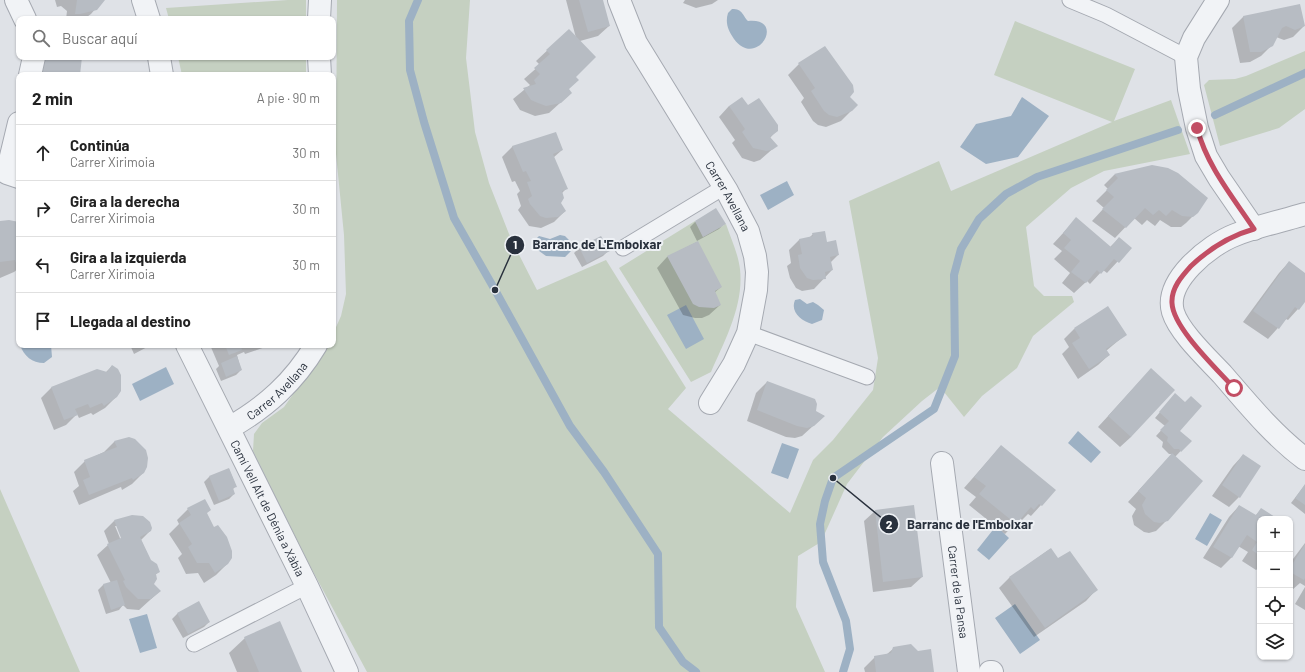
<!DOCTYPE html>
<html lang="es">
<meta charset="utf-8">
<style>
:root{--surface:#fff;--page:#f6f6f6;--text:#222;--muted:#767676;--line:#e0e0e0}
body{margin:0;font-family:Barlow,sans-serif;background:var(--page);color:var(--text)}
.controls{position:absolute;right:12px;bottom:12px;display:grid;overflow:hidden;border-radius:8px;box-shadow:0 1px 3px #0004}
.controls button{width:36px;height:36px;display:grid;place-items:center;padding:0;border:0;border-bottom:1px solid var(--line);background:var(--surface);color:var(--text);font:20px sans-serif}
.stop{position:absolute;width:12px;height:12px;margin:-9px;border:3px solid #c24e64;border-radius:50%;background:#fff}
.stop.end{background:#c24e64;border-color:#fff;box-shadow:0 1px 4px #0008}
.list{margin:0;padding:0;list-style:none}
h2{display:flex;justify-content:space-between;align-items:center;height:52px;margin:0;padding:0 16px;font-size:17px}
h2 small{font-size:13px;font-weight:400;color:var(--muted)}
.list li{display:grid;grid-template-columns:26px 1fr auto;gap:12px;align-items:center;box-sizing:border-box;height:56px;padding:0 16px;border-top:1px solid var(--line)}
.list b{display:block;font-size:15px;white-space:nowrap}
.list p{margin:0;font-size:13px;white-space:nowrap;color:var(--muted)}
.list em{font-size:13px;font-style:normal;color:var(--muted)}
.icon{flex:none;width:22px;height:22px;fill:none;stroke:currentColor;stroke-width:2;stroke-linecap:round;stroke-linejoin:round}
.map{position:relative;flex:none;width:1305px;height:672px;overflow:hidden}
.search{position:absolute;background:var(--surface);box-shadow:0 1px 3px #0004;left:16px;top:16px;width:320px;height:44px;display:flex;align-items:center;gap:10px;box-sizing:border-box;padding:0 14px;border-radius:8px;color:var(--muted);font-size:15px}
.panel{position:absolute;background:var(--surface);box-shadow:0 1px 3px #0004;left:16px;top:72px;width:320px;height:276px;border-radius:8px}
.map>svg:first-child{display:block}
.green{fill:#c5d0c1}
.water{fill:#9db1c4}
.shadow{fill:#0003;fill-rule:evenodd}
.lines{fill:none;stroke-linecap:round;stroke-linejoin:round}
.stream{stroke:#9db1c4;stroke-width:8}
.building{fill:#b7bcc3}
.lane-casing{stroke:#a5a9b1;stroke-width:17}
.street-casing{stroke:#a5a9b1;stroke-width:24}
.lane{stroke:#f1f3f6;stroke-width:15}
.street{stroke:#f1f3f6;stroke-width:22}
.route{stroke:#c24e64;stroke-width:5}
.labels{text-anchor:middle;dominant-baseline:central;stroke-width:4;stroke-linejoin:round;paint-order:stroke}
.street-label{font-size:12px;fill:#29313d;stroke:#eef1f5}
.leader{fill:none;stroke:#29313d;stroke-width:1.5}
.callout-dot{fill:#29313d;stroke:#eef1f5;stroke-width:1.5}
.mark-label{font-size:12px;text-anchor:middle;font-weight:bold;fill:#fff}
.callout-label{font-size:13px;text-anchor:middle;font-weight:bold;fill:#29313d;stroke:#eef1f5;stroke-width:4;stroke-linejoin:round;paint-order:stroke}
</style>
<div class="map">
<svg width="1305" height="672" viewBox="0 0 1305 672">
<rect width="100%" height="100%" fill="#dfe2e7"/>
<path class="green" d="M288 0H306V19H169L166 8Z
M337 0H470L466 58 475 132 489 183 511 239 537 290 606 260 686 388 668 409 790 513 813 460 833 440 873 390 878 358 849 201 939 161 951 191 1112 122 994 75 1015 21 1135 69 1114 121 1171 100 1190 154 1104 171 1071 188 1026 227 1034 286 1044 296H1072L1074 302 1033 336 1017 368 982 396 964 417 940 387 922 401 883 437 847 484 821 542 798 556 796 607 825 672H367L309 564 253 451 254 434 262 423 284 407 328 345H333V334L341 316 346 294 344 235 336 154Z
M1305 51V109L1279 128 1220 146 1204 85 1209 80 1235 79 1246 76Z
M178 57H306V75H182Z
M695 221 703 237 726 224C731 239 738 253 740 269 744 305 725 340 711 372L691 382 619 268Z
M0 489 80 672H0Z"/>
<path class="water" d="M732 9C743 9 742 15 748 21 787 17 757 70 734 39 728 30 725 23 728 13Z
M1022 97 1049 116 1018 157 986 164 960 147 976 124 1011 116Z
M787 181 794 195 768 210 760 195Z
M560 235 565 236 571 242V251L565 257 546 256 535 248V240L539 236 550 239Z
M800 299 807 304 813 302 818 305 824 310 822 320 812 324C801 321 790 312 795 300Z
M686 305 704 339 686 349 667 315Z
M20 345H51L52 357 44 363C32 363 24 356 20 345Z
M166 367 174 384 140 401 132 384Z
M1078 431 1101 452 1091 463 1068 443Z
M782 443 799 449 788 479 771 473Z
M1210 513 1222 520 1207 546 1195 539Z
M996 526 1009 538 989 560 977 550Z
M1015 604 1040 640 1020 654 995 618Z
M147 614 157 648 140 653 129 619Z"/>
<path class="shadow" d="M55 0H103L91 14 84 19H66L67 11 61 6 57 7Z
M566 0H602L609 26 598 36 580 41 574 77 568 90 571 93 549 113 535 116 520 110 513 99 530 85 524 79 540 65 536 61 569 30 576 38Z
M685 0H718L712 4 696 8 683 3Z
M1299 5 1304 26 1293 37 1284 40 1276 37 1272 45 1261 56 1250 62 1240 63 1232 28 1243 17Z
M825 47 848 97 857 105 841 121 826 127 818 125 813 121 801 102 804 98 788 75 799 64Z
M729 106 748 107 777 130 770 138 776 146 760 160 754 162 742 158 732 143 735 140 719 117Z
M513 146 562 150 553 158 566 189 562 193 560 203 565 211 554 222 541 228 529 226 518 210 521 206 517 194 520 191 515 181 512 182 502 157Z
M1152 166 1197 212 1186 223 1181 227H1171L1160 220 1155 226 1147 220 1142 225 1134 218 1115 238 1092 221 1104 208 1096 201 1108 189 1104 185 1114 175Z
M1076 219 1110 247 1119 238 1130 248 1107 273 1103 270 1090 284 1087 281 1074 293 1062 283 1070 273 1054 259 1062 251 1053 244Z
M0 222 19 223V268L14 272 0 278Z
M695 222 724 224 719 229 697 241 690 227Z
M813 234 826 243 838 255 830 263 832 270 814 289 802 291 796 288 790 278 787 266 791 263 789 250 799 240 809 238Z
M601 237 608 251 603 256 582 267 574 253 579 248Z
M697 242 721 287 714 293 720 305 709 315 702 318H695L683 315 657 268 667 257Z
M1289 262 1305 274V300L1298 309 1288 320 1286 319 1268 339 1243 322 1279 273Z
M1074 329 1125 335 1106 351 1109 355 1098 365 1078 379 1062 354 1069 347 1064 339Z
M130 345H151L134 354Z
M210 345H271L245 354 244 352 237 355 241 370 236 375 221 381 216 369 219 366Z
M112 366 116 397 105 408 93 415 91 413 79 418 77 414 66 425 54 430 41 398 51 388 97 370 105 373Z
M1141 380 1131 437 1120 447 1098 427Z
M767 382 815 412 824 416 802 436 795 438 786 437 747 421 756 393Z
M1170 400 1179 431 1190 441 1175 457 1167 520 1156 531 1149 533 1144 532 1134 525 1132 516 1136 509 1128 502 1172 454H1169L1162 447 1163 442 1156 436 1165 426 1155 418Z
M129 438 143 473 132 484 122 490 121 487 79 505 73 491 79 486 74 472 85 461 104 452 114 442Z
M1001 446 1041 505 1031 516 1028 514 1022 520 1020 518 1005 534 969 505 976 497 964 488Z
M1243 455 1239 497 1229 507 1212 496 1233 466Z
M229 469 236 486 232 490 234 494 229 499 214 505 204 482 209 477Z
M1305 485V514L1291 503Z
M1239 506 1255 516 1261 510 1276 519H1260V567L1256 570 1242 561 1248 552 1238 546 1231 558 1221 568 1203 558 1229 517Z
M188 509 227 564 216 575 204 583 198 573 186 574 178 558 182 554 169 534 179 524 177 520Z
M875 511 922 577 911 587 873 592 864 521Z
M114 521 151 530 141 540 150 560 159 572 155 575 153 584 160 591 139 610 127 609 123 605 119 610 106 614 98 590 103 585 111 583 97 555 109 544 104 531ZM115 526H118L124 542 122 543Z
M1305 543V586L1300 583 1292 590 1290 589V563Z
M1050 549 1058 560 1096 590 1086 601 1034 637 999 588 1009 578Z
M1305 587V610L1295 604Z
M198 603 209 622 204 627 183 638 172 619 177 614Z
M245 638 301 672H237L229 653Z
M894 648 933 672H865L864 668 875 657 886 655Z"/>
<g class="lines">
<path class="stream" d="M418 0 409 21 410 70 424 122 454 218 495 290 570 426 604 472 658 554 659 627 683 662 696 672
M1215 115 1305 73
M843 672 850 649 846 621 823 562 820 524 825 501 833 478 934 409 955 356 954 275 961 249 979 219 1006 194 1037 177 1178 130"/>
</g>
<path class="building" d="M77 0H105L97 10 80 14H75Z
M579 0H603L610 26 588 32Z
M1300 4 1305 26 1295 30 1286 26 1282 28 1273 46 1261 52H1250L1243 16Z
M569 29 596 57 576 77 579 80 569 89 572 93 561 103 546 106 538 103 531 100 523 88 536 84 534 80 540 74 534 68 550 54 546 50Z
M825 46 853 85 854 92 850 97 858 105 852 111 837 117 829 115 824 111 811 91 815 88 798 63Z
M44 57H82L80 75H40Z
M742 97 748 105 759 98 778 125V131L770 137 778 146 772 150 766 151 753 148 742 132 745 129 729 106Z
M556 132 563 150 553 154 568 189 562 191 564 198 561 203 566 211 558 217 546 218 540 216 530 204 528 199 532 196 527 182 531 181 526 171 523 172 512 146Z
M1152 165 1168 168 1178 173 1208 198 1198 213 1193 217 1182 216 1172 210 1166 216 1159 210 1153 215 1145 208 1126 228 1102 209 1114 197 1106 190 1118 178 1114 174Z
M716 208 726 224 703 237 695 221Z
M1076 217 1111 247 1119 237 1132 248 1119 263 1114 259 1101 274 1097 270 1086 283 1071 272 1080 261 1064 248 1071 240 1063 233Z
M9 220 19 222V262L16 263 15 260 0 262V221Z
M825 231 827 242 836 240 839 255 830 257 833 270 825 272 826 279 813 280 807 278 800 268 798 255 802 254 799 239 813 236 812 233Z
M601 236 610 251 587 263 579 247Z
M698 241 722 287 715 291 721 305 714 308 699 307 693 304 667 256Z
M1289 261 1305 273V302L1299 310 1295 307 1279 329 1253 311Z
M1108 306 1127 335 1106 349 1110 355 1089 369 1072 343 1080 338 1074 328Z
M225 345H247L241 347 242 350 229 355Z
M237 356 242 370 226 377 221 363Z
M112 365 118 369 121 375V391L117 397 104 406 102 403 90 408 88 404 75 409 78 415 64 420 51 387 97 369 107 372Z
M1151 368 1175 390 1131 437 1108 416Z
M767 381 815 399 817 404 816 411 825 416 814 426 807 428 797 426 757 410Z
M1175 393 1185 402 1191 396 1202 406 1180 431 1192 441 1181 452 1179 449H1174L1167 441 1168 437 1160 430 1169 421 1159 412Z
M129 437 135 439 146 450 148 458 147 467 144 473 133 480 132 478 89 495 83 480 90 477 84 460 117 447 114 441Z
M1001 445 1056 490 1042 506 1039 504 1034 510 1031 507 1016 524 979 494 986 486 974 477Z
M1172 453 1203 481 1168 521 1160 523 1154 522 1145 514 1142 505 1146 498 1138 491Z
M1243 454 1261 466 1240 498 1222 485Z
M229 468 237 487 233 488 235 494 219 501 209 476Z
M1305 484V505L1295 498Z
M205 499 211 510 207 513 214 527 218 525 227 537 232 551V558L228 564 215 573 209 563H197L188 547 192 544 179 523 191 515 187 508Z
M914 505 923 577 883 582 875 510Z
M1239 505 1256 515 1261 508 1278 519H1260V556L1252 550 1257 542 1247 535 1232 558 1213 547Z
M132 515 143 516 150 522 152 528 151 531 140 537 151 560 157 564 160 572 156 574 157 579 154 584 161 591 151 599H138L126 587 123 581 125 580 107 544 121 538 114 520Z
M1305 544V578L1304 580 1290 572V568Z
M1051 548 1058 558 1070 551 1098 590 1045 628 1009 577Z
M117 580 125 605 111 610 103 584Z
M199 601 210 622 188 634 177 613Z
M280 621 302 672H259L244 637Z
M911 644 918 651 931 649 934 672H876L874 656 891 653 893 647Z"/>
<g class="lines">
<defs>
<path id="lane" d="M1070 0 1106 15 1186 57
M623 248 724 187
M748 333 867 377
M194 644 307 586"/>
<g id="street">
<path d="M16 0 25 19"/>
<path d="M143 0 149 19"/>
<path id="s1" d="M619 0 636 43 727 191 748 231 755 256 757 272 756 290 748 333 734 364 710 403"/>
<path d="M1218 0 1194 38 1186 57 1189 89 1197 128 1206 156 1219 178 1254 229"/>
<path d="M319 19 320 0"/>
<path d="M159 57 162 75"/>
<path d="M319 57 320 75"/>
<path d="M30 75 34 57"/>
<path d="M19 123 7 173 19 177"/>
<path d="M1305 214C1282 221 1257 226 1235 235 1209 245 1164 281 1173 312 1179 332 1208 359 1222 374 1248 404 1273 435 1305 459"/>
<path id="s2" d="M187 345 307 586 347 672"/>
<path id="s3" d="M229 428C266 407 294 382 316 345"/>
<path id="s4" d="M942 463 969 672"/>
<path d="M990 672H992"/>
</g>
</defs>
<use href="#lane" class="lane-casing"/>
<use href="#street" class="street-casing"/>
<use href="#lane" class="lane"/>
<use href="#street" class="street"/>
</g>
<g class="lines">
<path class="route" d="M1197 128C1207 166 1232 196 1254 229 1229 236 1210 248 1191 266 1182 276 1171 288 1172 303 1173 328 1217 369 1234 388"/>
</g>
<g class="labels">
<g class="street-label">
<text stroke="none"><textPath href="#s1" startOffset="225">Carrer Avellana</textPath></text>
<text stroke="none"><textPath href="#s3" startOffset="61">Carrer Avellana</textPath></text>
<text stroke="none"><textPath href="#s2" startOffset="182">Camí Vell Alt de Dénia a Xàbia</textPath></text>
<text stroke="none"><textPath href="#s4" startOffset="130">Carrer de la Pansa</textPath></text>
</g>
</g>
<path class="leader" d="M495 290L515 245M833 478L889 524"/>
<g class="callout-dot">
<circle cx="495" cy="290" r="4"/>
<circle cx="833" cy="478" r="4"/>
<circle cx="515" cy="245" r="10"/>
<circle cx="889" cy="524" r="10"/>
</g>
<g class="mark-label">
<text x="515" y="249">1</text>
<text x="889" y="529">2</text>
</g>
<g class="callout-label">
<text x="597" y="249">Barranc de L'Emboixar</text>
<text x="970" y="529">Barranc de l'Emboixar</text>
</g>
</svg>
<div class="controls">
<button>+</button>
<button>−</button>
<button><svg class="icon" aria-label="locate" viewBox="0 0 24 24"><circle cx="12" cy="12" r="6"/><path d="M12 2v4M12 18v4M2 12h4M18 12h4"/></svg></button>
<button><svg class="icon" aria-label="layers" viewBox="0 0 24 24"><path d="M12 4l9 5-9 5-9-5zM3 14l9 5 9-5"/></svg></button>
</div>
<div class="stop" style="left:1234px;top:388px"></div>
<div class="stop end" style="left:1197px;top:128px"></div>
<div class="search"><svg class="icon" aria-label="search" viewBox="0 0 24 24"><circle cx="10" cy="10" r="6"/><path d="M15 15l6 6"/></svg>Buscar aquí</div>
<section class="panel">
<h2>2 min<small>A pie · 90 m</small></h2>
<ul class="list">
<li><svg class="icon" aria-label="ahead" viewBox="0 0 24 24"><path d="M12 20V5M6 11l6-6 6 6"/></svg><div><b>Continúa</b><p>Carrer Xirimoia</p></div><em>30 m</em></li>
<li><svg class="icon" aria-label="right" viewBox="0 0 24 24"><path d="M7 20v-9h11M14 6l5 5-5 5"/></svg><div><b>Gira a la derecha</b><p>Carrer Xirimoia</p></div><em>30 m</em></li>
<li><svg class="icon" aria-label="left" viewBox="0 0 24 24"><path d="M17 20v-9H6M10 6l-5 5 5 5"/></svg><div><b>Gira a la izquierda</b><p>Carrer Xirimoia</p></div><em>30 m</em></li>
<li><svg class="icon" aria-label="arrive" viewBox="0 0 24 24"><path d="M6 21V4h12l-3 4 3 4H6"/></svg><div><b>Llegada al destino</b></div></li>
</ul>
</section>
</div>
